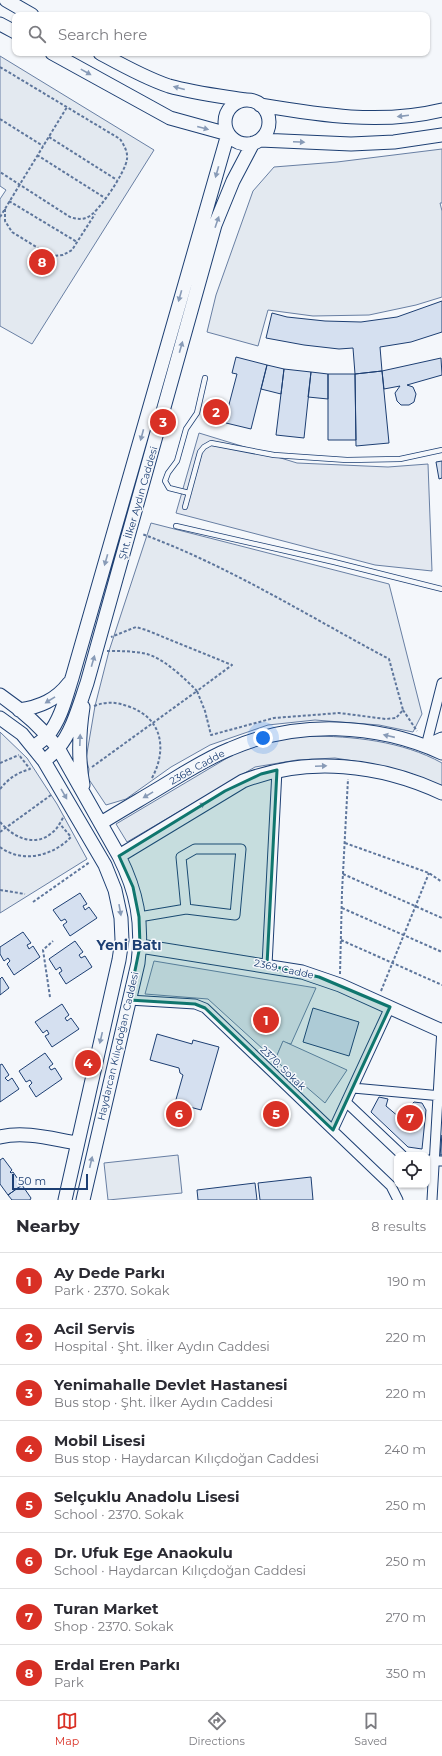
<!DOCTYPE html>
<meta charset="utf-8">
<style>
:root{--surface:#fff;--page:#f7f7f7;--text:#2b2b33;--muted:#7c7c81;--line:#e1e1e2;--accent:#d93025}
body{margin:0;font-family:Montserrat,sans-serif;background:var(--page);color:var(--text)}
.controls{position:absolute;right:12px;bottom:12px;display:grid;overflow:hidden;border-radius:8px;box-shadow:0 1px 3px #0004}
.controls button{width:36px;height:36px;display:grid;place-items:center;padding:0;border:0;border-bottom:1px solid var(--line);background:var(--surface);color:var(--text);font:20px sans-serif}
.scale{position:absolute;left:12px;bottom:10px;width:76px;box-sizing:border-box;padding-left:4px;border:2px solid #1d3f73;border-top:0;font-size:11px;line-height:14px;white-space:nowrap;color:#1d3f73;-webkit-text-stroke:3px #f4f7fb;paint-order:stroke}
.you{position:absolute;left:263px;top:738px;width:14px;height:14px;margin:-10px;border:3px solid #fff;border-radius:50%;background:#1a73e8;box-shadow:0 0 0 6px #1a73e833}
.badge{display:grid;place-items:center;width:26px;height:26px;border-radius:50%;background:var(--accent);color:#fff;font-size:13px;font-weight:700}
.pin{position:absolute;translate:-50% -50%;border:2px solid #fff;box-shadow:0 1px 4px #0006}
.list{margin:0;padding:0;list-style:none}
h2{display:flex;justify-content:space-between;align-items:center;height:52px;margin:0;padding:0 16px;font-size:17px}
h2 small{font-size:13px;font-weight:400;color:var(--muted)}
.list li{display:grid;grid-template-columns:26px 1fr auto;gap:12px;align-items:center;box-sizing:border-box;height:56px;padding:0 16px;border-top:1px solid var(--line)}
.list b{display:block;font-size:15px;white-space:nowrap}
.list p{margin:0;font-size:13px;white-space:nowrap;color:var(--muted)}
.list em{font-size:13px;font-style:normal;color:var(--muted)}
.icon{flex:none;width:22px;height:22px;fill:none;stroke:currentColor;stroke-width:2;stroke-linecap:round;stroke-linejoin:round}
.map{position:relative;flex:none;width:442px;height:1200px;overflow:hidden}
.search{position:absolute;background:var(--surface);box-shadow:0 1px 3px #0004;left:12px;right:12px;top:12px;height:44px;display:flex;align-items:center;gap:10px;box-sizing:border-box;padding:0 14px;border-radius:8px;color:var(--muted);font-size:15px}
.sheet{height:500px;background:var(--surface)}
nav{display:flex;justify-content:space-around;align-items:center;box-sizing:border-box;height:56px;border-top:1px solid var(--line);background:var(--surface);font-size:11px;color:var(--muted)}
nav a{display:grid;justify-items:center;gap:2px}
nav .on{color:var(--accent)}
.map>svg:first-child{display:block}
.green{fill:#e3e9f0;stroke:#687fa3}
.parking{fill:#e3e8f0;stroke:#687fa3}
.building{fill:#d5e0f0;stroke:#1d3f73}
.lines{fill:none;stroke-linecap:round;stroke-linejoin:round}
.lane-casing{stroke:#1d3f73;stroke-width:6}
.street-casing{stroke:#1d3f73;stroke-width:11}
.secondary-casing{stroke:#1d3f73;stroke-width:15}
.path{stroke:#5e769c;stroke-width:2;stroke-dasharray:3 2;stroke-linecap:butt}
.lane{stroke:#f4f7fb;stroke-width:4.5}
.street{stroke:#f4f7fb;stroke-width:9}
.secondary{stroke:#f4f7fb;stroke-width:13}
.oneway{fill:#889bb7}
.marked{fill:#0f766e;fill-opacity:0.2;stroke:#0f766e;stroke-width:3;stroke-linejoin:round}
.labels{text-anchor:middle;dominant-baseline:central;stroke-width:3;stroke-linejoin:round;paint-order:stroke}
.street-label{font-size:10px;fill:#1d3f73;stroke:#f4f7fb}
.district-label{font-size:14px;font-weight:bold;fill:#1d3f73;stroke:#f4f7fb}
</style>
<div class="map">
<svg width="442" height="1200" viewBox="0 0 442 1200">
<rect width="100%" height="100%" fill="#f4f7fb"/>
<path class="green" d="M0 56 154 150 32 344 0 326V199L6 190 0 186Z
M442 149V203H440L442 211V297L416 305 369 315 313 316 268 310 258 346 207 332 216 295 253 191 274 167 337 162Z
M151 523 389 584 422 714 413 732 379 725 315 720 268 725 210 745 171 767 126 799 106 805 88 778 89 769 86 759 95 706 109 651Z
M0 732 27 758 57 804 87 859 0 913Z
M308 736C353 736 402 741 442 763V786L412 774 373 764 335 758 297 760 255 767 127 842 116 824 244 748 281 739Z
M154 961 316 988 291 1044 283 1042 275 1060 208 999 145 994Z
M178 1155 182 1193 108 1200 104 1163Z"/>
<path class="parking" d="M199 433 297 463 388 467 428 464 432 571 375 565 176 513Z
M283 1041 347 1070 325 1103 275 1060Z"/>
<path class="building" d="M442 301V332L411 342 380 347 382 371 355 374 353 348 339 349 304 345 266 338 272 313 287 317 325 321 361 322 397 317Z
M236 357 267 365 251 429 226 423 228 416H226L237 374 232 373Z
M441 358 442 375 407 385 413 387 416 394 414 402 409 405H401L397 401 395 393 400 386 384 389 382 371Z
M267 365 284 369 281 394 261 389Z
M284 369 311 372 304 438 276 435Z
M382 371 389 443 356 446 355 374Z
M311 372 328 374V399L308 397Z
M328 374H355L356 440H328Z
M442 461V478L439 479 436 462Z
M80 893 87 904 83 906 85 910 89 907 97 918 70 936 63 925 67 922 65 919 61 921 53 910Z
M23 932 31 943 27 945 29 949 33 946 40 957 14 975 7 964 10 961 8 958 4 961 0 954V947Z
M75 941 83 952 79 955 81 958 85 956 92 967 66 984 59 973 62 971 60 967 56 970 49 959Z
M2 977 9 988 0 995V979Z
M62 1004 69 1015 65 1018 67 1021 71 1018 79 1029 52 1047 45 1036 49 1034 47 1030 43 1033 35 1022Z
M313 1008 359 1022 349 1056 303 1042Z
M157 1034 192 1044 193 1040 219 1047 201 1110 175 1103 183 1075 180 1073 179 1068 150 1060Z
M45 1053 53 1064 49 1067 51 1070 55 1068 62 1079 36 1097 29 1086 32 1083 30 1080 26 1082 19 1071Z
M2 1064 9 1075 5 1078 8 1081 12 1078 19 1089 0 1102V1065Z
M379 1097 388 1099 386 1106 406 1123 408 1108 414 1102 422 1103 426 1110 422 1149 408 1147 371 1112Z
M442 1135V1155H440Z
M3 1158 12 1170 10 1172 11 1173 13 1172 22 1185 8 1195 0 1184V1160Z
M311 1177 313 1200H260L258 1183Z
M255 1183 257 1200H198L197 1190Z
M22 1185 31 1198 30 1200H12L8 1195Z"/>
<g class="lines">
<defs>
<path id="lane" d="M189 493 169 488 165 481 168 473 177 461 186 429 197 413 205 378
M185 507 200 452 204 447 211 443 274 455 347 460 400 459 442 450
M176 526 334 562 442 589"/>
<path id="street" d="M426 746 442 683
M139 917 186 909 181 857 195 849H241L235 915 186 909
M267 965 277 770
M129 1000 195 1004 205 1008 391 1186 398 1200
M353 1088 442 1096
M346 1102 402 1155
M333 1130 390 1007
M427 1160 442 1161
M432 1200 442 1028"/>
<path id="secondary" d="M6 0 32 15
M0 24 15 32
M100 53C122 65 145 78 169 86 194 93 220 96 245 100
M225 122a22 22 0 1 1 44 0a22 22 0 1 1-44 0Z
M260 105C320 115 381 125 442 110
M260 140 351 144 394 142 442 135
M0 695C22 710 42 728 58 748L119 856C137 892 143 923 138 963L83 1200
M19 710C40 707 56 700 69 683
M0 718 22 734 44 761 105 865 115 890 121 918 122 940 119 960 65 1200
M426 746 442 739
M34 747C38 743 44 740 48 735 61 719 66 697 72 678L228 134 170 118 52 53
M44 761C49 757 54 753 58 748 72 733 80 703 87 683L215 225 233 181 253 143
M83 785C78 759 79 733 83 707
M101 823C125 808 150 794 174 779 192 768 210 757 230 749 296 720 376 723 442 753
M119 856 243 781C308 756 380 764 442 793
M140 946 302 972 340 985 442 1031
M0 1137C25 1131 52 1139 77 1143"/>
</defs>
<use href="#lane" class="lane-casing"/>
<use href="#street" class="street-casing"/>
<use href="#secondary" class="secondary-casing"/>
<path class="path" d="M0 67 120 139C124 145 128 152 127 159 126 171 99 212 88 217 82 220 76 219 70 217L0 172
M0 119 43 146
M49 137 117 180
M37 155 105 198
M9 201 77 242
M5 209V221L12 232 51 256 63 255 72 250 95 214
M0 217 67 107
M107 651C121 651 135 651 147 654 166 660 184 678 197 691L232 665 146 630 136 627 111 637
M94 706C107 701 117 702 130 707 163 719 167 750 152 778
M403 710 417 731
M0 763 19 755
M92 767 197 691 205 711 211 735 274 718 339 713 386 719 396 718 403 710 389 659C308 616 229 566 142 534
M0 789C9 778 17 773 30 769L19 755
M0 822C14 838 35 848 53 832 58 828 61 821 64 816
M0 832 51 795
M345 843 429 873 442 882
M0 847C22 864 53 856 71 837L59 823
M343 874 442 918
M0 890 25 894
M33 902 90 862
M342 908 442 952
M341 940 442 985
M340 974 342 892 348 779
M381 991 429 873
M50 997 43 950 53 941"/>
<use href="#lane" class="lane"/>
<use href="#street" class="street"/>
<use href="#secondary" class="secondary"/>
</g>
<defs><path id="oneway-solid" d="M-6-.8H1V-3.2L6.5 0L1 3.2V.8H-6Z"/></defs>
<g class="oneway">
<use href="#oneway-solid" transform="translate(86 72) rotate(29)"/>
<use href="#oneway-solid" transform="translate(179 88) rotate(-165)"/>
<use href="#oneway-solid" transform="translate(403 116) rotate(173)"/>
<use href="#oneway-solid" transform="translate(203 128) rotate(15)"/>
<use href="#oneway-solid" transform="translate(299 142) rotate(3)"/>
<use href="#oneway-solid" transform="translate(217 172) rotate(106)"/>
<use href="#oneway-solid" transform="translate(217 222) rotate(-71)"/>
<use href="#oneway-solid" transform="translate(180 296) rotate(106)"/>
<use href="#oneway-solid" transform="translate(181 347) rotate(-74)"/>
<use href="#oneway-solid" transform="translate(142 435) rotate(105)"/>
<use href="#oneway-solid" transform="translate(106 560) rotate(106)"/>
<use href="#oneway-solid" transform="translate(93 661) rotate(-74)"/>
<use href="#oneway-solid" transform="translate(50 700) rotate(148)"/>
<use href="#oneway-solid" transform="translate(389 736) rotate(-167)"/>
<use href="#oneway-solid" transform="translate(80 740) rotate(-88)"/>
<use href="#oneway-solid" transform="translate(321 766) rotate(-2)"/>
<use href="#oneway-solid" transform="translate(64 794) rotate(60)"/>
<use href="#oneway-solid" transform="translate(148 795) rotate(149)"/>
<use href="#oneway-solid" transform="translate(200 806) rotate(-31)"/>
<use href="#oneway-solid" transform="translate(120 910) rotate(80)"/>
<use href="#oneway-solid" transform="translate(101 1038) rotate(103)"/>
<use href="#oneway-solid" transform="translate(91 1162) rotate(-77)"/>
</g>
<path class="marked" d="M277 770 267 965 319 977 390 1007 333 1130 205 1008 195 1004 129 1000 140 946 139 917 133 887 119 856 225 791 261 774Z"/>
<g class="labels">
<g class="street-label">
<text transform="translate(138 503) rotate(-74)">Şht. İlker Aydın Caddesi</text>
<text transform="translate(197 767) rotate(-29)">2368. Cadde</text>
<text transform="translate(284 969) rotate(12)">2369. Cadde</text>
<text transform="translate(118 1046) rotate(-77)">Haydarcan Kılıçdoğan Caddesi</text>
<text transform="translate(283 1068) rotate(44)">2370. Sokak</text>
</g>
<g class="district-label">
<text x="129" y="945">Yeni Batı</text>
</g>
</g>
</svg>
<div class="controls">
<button><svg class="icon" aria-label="locate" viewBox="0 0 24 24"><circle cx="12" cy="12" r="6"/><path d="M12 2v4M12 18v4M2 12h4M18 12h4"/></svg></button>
</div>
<div class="scale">50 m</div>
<div class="you"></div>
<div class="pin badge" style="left:266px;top:1020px">1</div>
<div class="pin badge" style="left:216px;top:412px">2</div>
<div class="pin badge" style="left:163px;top:422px">3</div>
<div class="pin badge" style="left:88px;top:1063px">4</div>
<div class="pin badge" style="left:276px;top:1114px">5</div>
<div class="pin badge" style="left:179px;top:1114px">6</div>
<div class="pin badge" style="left:410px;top:1118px">7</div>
<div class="pin badge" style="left:42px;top:262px">8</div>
<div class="search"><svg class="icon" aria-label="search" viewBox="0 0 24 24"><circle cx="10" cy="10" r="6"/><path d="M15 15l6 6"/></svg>Search here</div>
</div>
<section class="sheet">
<h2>Nearby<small>8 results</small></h2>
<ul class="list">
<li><span class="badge">1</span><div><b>Ay Dede Parkı</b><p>Park · 2370. Sokak</p></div><em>190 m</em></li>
<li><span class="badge">2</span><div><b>Acil Servis</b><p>Hospital · Şht. İlker Aydın Caddesi</p></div><em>220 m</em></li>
<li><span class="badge">3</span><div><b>Yenimahalle Devlet Hastanesi</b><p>Bus stop · Şht. İlker Aydın Caddesi</p></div><em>220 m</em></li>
<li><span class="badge">4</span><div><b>Mobil Lisesi</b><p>Bus stop · Haydarcan Kılıçdoğan Caddesi</p></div><em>240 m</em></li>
<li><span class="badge">5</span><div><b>Selçuklu Anadolu Lisesi</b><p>School · 2370. Sokak</p></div><em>250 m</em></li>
<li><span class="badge">6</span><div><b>Dr. Ufuk Ege Anaokulu</b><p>School · Haydarcan Kılıçdoğan Caddesi</p></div><em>250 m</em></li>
<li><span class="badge">7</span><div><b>Turan Market</b><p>Shop · 2370. Sokak</p></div><em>270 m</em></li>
<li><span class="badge">8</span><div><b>Erdal Eren Parkı</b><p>Park</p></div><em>350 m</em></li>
</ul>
</section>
<nav>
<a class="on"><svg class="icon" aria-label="map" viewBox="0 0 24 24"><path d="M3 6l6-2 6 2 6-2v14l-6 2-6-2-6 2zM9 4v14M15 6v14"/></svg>Map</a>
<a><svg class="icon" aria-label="directions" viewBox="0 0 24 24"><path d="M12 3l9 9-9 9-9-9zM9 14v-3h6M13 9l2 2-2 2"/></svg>Directions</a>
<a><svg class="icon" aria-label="saved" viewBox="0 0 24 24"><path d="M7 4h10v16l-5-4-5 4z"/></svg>Saved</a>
</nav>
